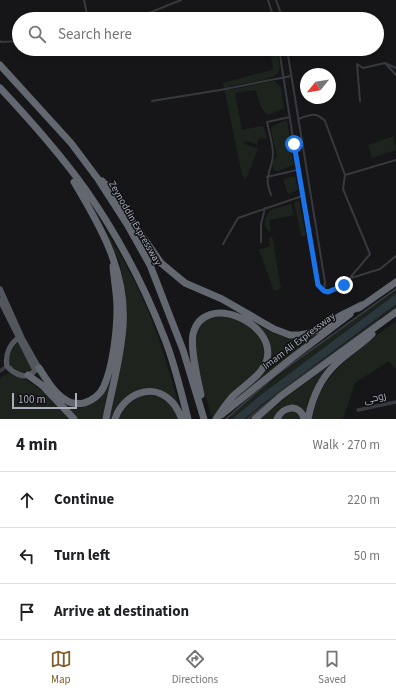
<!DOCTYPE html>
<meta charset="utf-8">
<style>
:root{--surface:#fff;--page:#f6f6f6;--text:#202124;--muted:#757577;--line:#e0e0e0;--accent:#815f29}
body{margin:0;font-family:"Source Sans 3",Cairo,sans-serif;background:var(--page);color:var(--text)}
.compass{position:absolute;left:300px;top:68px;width:36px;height:36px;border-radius:50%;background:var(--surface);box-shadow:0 2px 6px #0003;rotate:240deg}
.scale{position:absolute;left:12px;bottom:10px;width:65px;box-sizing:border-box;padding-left:4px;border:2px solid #a8aeb9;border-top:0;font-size:11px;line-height:14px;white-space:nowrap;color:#a8aeb9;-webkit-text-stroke:3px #111114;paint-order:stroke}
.stop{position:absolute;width:12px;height:12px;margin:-9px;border:3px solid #1a73e8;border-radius:50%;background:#fff}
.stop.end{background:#1a73e8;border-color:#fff;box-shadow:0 1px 4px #0008}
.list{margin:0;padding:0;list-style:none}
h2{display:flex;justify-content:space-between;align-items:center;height:52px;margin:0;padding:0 16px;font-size:17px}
h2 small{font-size:13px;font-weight:400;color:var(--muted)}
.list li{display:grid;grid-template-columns:26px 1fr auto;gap:12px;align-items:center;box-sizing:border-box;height:56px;padding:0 16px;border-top:1px solid var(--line)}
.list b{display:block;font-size:15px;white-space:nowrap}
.list em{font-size:13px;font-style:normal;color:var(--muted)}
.icon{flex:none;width:22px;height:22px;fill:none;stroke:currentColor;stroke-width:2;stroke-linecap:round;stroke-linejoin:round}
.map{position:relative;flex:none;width:396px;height:419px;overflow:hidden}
.search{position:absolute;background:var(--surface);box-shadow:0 2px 6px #0003;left:12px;right:12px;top:12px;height:44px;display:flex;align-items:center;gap:10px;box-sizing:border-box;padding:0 14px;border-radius:22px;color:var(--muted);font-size:15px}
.sheet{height:220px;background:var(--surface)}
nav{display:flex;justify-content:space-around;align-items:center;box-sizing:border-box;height:56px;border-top:1px solid var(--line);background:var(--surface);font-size:11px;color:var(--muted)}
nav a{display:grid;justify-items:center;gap:2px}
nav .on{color:var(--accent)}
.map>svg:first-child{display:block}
.green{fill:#1c241d}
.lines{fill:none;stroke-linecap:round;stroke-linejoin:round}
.river{stroke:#2c363d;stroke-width:8}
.lane{stroke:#37393e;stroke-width:2}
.street{stroke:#37393e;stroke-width:3.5}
.primary{stroke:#53565d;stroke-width:5.5}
.highway{stroke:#63676f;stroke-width:7}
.route{stroke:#1a73e8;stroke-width:5}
.labels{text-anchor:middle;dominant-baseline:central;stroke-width:3;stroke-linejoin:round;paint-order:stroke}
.street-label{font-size:10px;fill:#a8aeb9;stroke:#111114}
</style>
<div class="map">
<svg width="396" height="419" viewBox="0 0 396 419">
<rect width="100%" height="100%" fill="#161619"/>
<path class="green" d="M270 49H276C277 55 281 65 279 71 275 81 238 84 228 86L230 90 274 81 281 87 284 108 268 115C259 109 259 99 256 90L235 93 242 130 261 126 264 127 267 139 259 138 257 145 250 142 244 141 245 144 258 149 246 179 242 175 223 83 271 70 273 68Z
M287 120 294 165 277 171 273 169 272 162 277 156 271 130 272 126Z
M393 136 396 150 372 158 368 145Z
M295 176 298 190 288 194 283 179Z
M299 200 306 236H301L294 202Z
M291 204 294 215 269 220 271 231 269 232 265 226 266 217 270 210Z
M91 206C112 241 134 276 149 313 162 345 171 377 180 409L175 402 141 391 113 419H108L124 287 120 262 107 235Z
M272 235 281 288 274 291 259 250 270 246 269 240Z
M396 291V307L274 396 247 419H227C280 372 338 332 396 291Z
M348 314 270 371 224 409C232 400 269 364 270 355 272 342 260 329 252 320L274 334 294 338Z
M226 315C234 319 245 322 251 327 283 355 252 375 232 395 225 402 219 410 212 418 207 399 188 343 199 327 205 317 216 316 226 315Z
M396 321V368H394L389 361 355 383 343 419H311C317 375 363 346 396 321Z
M121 329 104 419H76L51 393 37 374 40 372 62 401 97 400Z
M19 342 32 369C12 380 0 358 19 342Z
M360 343 332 364 305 419H259L289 395Z
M9 373 25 379 52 397 71 419H0V378Z
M145 394C167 396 169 401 180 419H118L126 403Z"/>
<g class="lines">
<path class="river" d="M238 419 261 400 396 299"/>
<path class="lane" d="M84 0 88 19
M268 0 274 19
M276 0 283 19
M134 19 181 0
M0 41 1 42 19 41
M279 49 298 170 318 285 324 291 327 293 344 285 370 254 343 189 345 175 325 121C315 111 310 115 298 119
M287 49 325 282 324 291
M386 64 396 75
M152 101 220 90 291 76
M360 101 357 64 363 68 385 63 396 68
M294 144 302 143
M345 175 396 160
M267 177 297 170
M271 195C263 176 272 171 273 154 273 144 269 132 267 122L290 117
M261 242V224L265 208
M223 244 238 218 302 196
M351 278 380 269 396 256
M226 419 275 376 396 289
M248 419 282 391 380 320"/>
<path class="street" d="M0 371 7 366
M358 410 396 402"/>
<path class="primary" d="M0 289 22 338 39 368C36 370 33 372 31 374 23 379 12 372 7 366 5 354 10 343 21 336
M0 300 35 370"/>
<path class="highway" d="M0 65 71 143 98 179 127 224 150 265 169 314 183 350 204 419
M0 88C30 120 60 154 86 190 118 236 144 285 164 337 175 364 181 392 188 419
M102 181 109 188 161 263 185 283 222 299 274 329 290 335H300L310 333 324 327 340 316 362 305
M74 182C101 227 127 272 123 326 121 358 112 388 106 419
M359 308 396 282
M39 368C46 379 54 393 66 400 71 404 78 404 84 403 92 401 101 394 104 386 113 366 117 330 117 308 117 294 114 280 113 266
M28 375 43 386 74 419
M201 395C198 379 190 350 193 334 203 291 276 322 267 359 263 375 243 386 232 397 226 404 221 411 216 419
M221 415 292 358 350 314
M115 419C123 394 153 381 172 402 177 407 179 413 182 419
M255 419 281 396 396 312
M277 419C283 406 300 403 304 419
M308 419C312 398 320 379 336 364 347 353 361 345 372 334"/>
</g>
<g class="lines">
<path class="route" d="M294 144 318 285 324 291 328 292 344 285"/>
</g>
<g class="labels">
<g class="street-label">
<text transform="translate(135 223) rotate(60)">Zeynoddin Expressway</text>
<text transform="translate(299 341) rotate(-37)">Imam Ali Expressway</text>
<text transform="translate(375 398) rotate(-13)">روحی</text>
</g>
</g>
</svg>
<svg class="compass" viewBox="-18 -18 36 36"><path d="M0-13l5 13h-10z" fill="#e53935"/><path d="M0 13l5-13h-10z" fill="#757577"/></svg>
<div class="scale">100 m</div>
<div class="stop" style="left:294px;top:144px"></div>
<div class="stop end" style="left:344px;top:285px"></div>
<div class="search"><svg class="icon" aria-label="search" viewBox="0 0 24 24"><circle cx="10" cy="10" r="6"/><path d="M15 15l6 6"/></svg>Search here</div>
</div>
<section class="sheet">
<h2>4 min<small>Walk · 270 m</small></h2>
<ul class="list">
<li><svg class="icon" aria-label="ahead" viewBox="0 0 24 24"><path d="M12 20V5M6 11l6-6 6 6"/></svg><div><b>Continue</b></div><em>220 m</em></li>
<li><svg class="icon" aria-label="left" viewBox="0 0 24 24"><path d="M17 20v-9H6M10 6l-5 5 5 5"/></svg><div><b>Turn left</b></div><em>50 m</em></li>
<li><svg class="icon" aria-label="arrive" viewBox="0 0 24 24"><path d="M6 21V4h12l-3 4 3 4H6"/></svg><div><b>Arrive at destination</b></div></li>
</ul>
</section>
<nav>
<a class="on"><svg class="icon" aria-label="map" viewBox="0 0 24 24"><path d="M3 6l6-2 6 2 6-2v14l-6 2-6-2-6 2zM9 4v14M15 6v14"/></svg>Map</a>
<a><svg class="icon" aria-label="directions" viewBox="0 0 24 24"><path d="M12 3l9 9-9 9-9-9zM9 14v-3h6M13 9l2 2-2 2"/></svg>Directions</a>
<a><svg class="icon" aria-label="saved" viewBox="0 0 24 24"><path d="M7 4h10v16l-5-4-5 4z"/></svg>Saved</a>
</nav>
